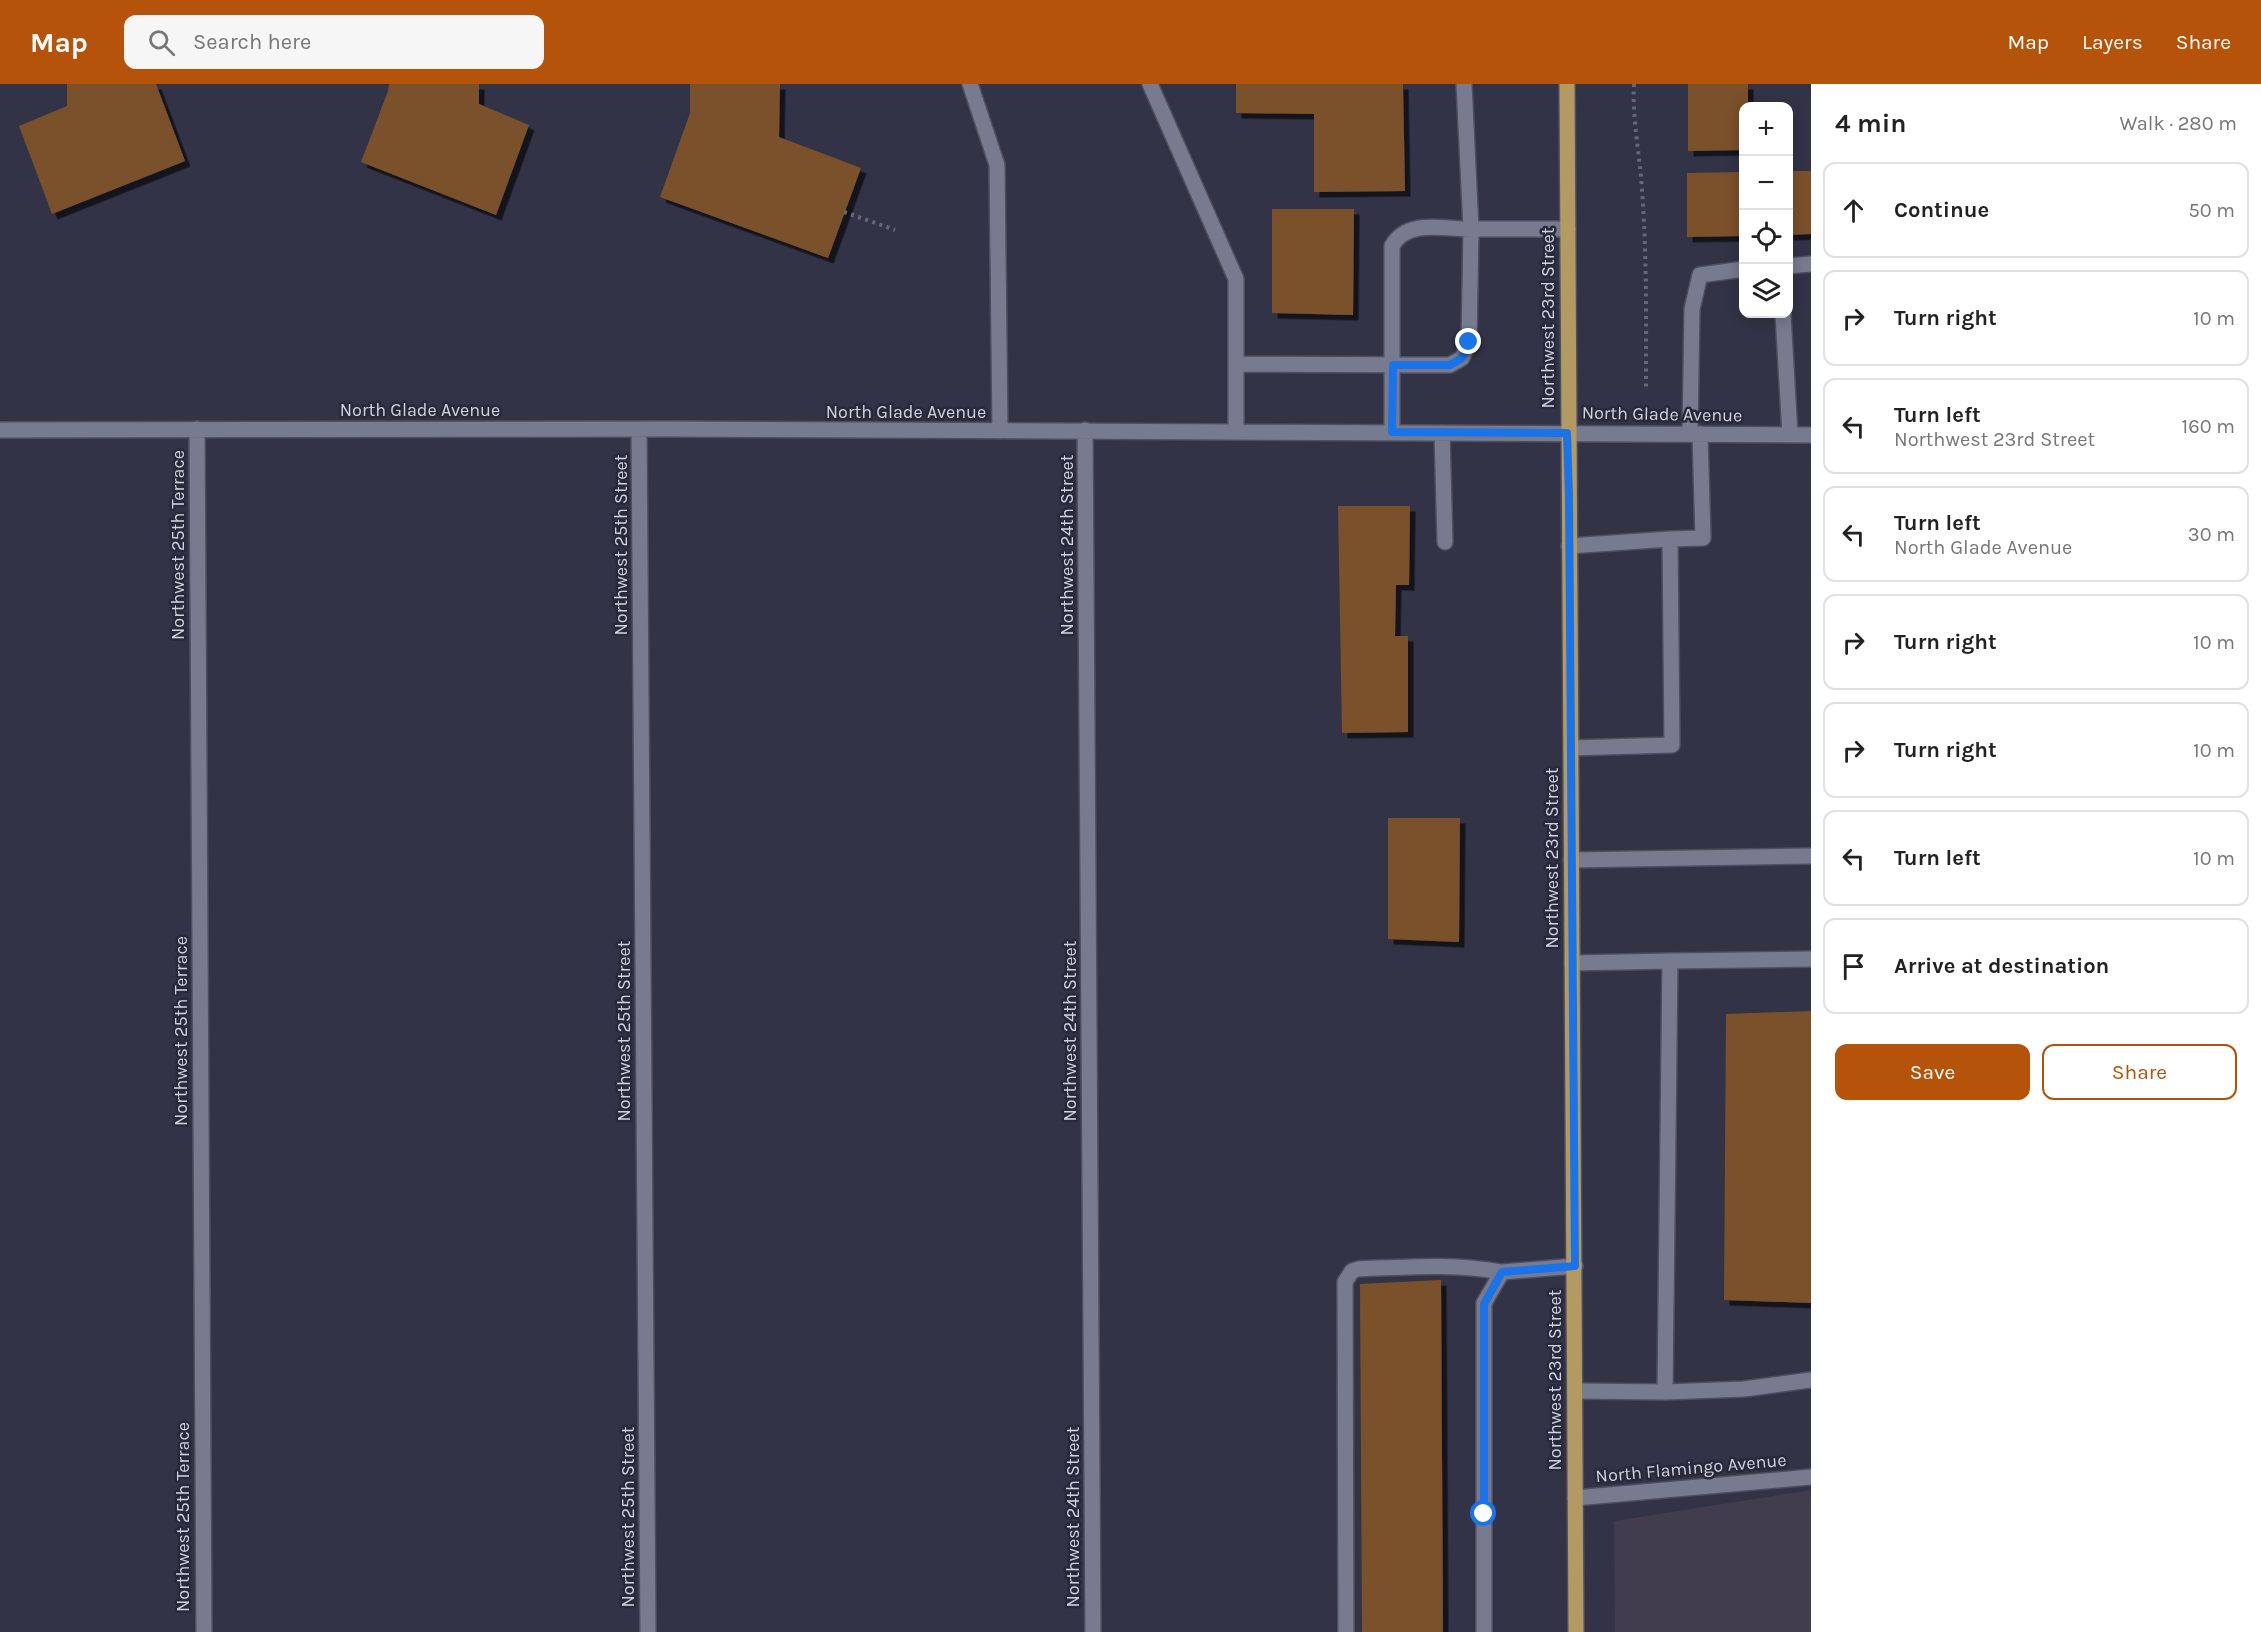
<!DOCTYPE html>
<meta charset="utf-8">
<style>
:root{--surface:#fff;--page:#f6f6f6;--text:#222;--muted:#767676;--line:#e0e0e0;--accent:#b45309}
body{margin:0;font-family:Karla,sans-serif;background:var(--page);color:var(--text)}
.controls{position:absolute;right:18px;top:18px;display:grid;overflow:hidden;border-radius:12px;box-shadow:0 3px 15px #0003}
.controls button{width:54px;height:54px;display:grid;place-items:center;padding:0;border:0;border-bottom:2px solid var(--line);background:var(--surface);color:var(--text);font:30px sans-serif}
.stop{position:absolute;width:18px;height:18px;margin:-14px;border:4px solid #1a73e8;border-radius:50%;background:#fff}
.stop.end{background:#1a73e8;border-color:#fff;box-shadow:0 2px 6px #0008}
.list{margin:0;padding:0;list-style:none}
h2{display:flex;justify-content:space-between;align-items:center;height:78px;margin:0;padding:0 24px;font-size:26px}
h2 small{font-size:20px;font-weight:400;color:var(--muted)}
.list li{display:grid;grid-template-columns:39px 1fr auto;gap:18px;align-items:center;box-sizing:border-box;height:96px;margin:0 12px 12px;padding:0 12px;border:2px solid var(--line);border-radius:12px}
.list b{display:block;font-size:22px;white-space:nowrap}
.list p{margin:0;font-size:20px;white-space:nowrap;color:var(--muted)}
.list em{font-size:20px;font-style:normal;color:var(--muted)}
.actions{display:flex;gap:12px;padding:18px 24px}
.actions a{flex:1;padding:14px 0;border:2px solid var(--accent);border-radius:12px;text-align:center;font-size:21px;color:var(--accent)}
.actions .main{background:var(--accent);color:#fff}
.icon{flex:none;width:33px;height:33px;fill:none;stroke:currentColor;stroke-width:2;stroke-linecap:round;stroke-linejoin:round}
.map{position:relative;flex:none;width:1811px;height:1548px;overflow:hidden}
header{display:flex;align-items:center;gap:36px;box-sizing:border-box;height:84px;padding:0 30px;background:var(--accent);color:#fff}
header strong{font-size:28px}
nav{display:flex;gap:33px;margin-inline-start:auto;font-size:21px}
.search{width:420px;height:54px;background:var(--page);display:flex;align-items:center;gap:15px;box-sizing:border-box;padding:0 21px;border-radius:12px;color:var(--muted);font-size:22px}
main{display:flex}
aside{flex:1;background:var(--surface)}
.map>svg:first-child{display:block}
.medical{fill:#413d4e}
.building{fill:#7a512c;filter:url(#shadow)}
.lines{fill:none;stroke-linecap:round;stroke-linejoin:round}
.minor-casing{stroke:#4d4e5e;stroke-width:18}
.major-casing{stroke:#4d4e5e;stroke-width:18}
.path{stroke:#666778;stroke-width:4;stroke-dasharray:3 4.5;stroke-linecap:butt}
.minor{stroke:#787a90;stroke-width:15}
.major{stroke:#b29a62;stroke-width:15}
.route{stroke:#1a73e8;stroke-width:8}
.labels{text-anchor:middle;dominant-baseline:central;stroke-width:5;stroke-linejoin:round;paint-order:stroke}
.street-label{font-size:18px;fill:#d0d2de;stroke:#28293c}
</style>
<header>
<strong>Map</strong>
<div class="search"><svg class="icon" aria-label="search" viewBox="0 0 24 24"><circle cx="10" cy="10" r="6"/><path d="M15 15l6 6"/></svg>Search here</div>
<nav><a>Map</a><a>Layers</a><a>Share</a></nav>
</header>
<main>
<div class="map">
<svg width="1811" height="1548" viewBox="0 0 1811 1548">
<defs>
<filter id="shadow"><feDropShadow dx="5.5" dy="5.5" stdDeviation="0" flood-color="#0009"/></filter>
</defs>
<rect width="100%" height="100%" fill="#323346"/>
<path class="medical" d="M1811 1406V1548H1615L1614 1437Z"/>
<path class="building" d="M67 0H156L185 77 52 130 19 42 67 22Z
M389 0H479V20L529 41 496 131 361 78 388 7Z
M690 0H780L779 53 861 84 828 174 660 113 690 29Z
M1236 0H1403L1405 107 1314 108V30L1236 29Z
M1688 0H1748V22H1744V66L1688 67Z
M1788 87H1811V150L1788 151Z
M1744 88V152L1687 153V89Z
M1272 125H1354L1353 231 1272 229Z
M1338 422H1410L1409 501H1396L1395 552H1408V648L1342 649Z
M1388 734H1460L1459 858 1388 855Z
M1811 927V1219L1724 1216 1726 930Z
M1441 1196 1443 1548H1362L1360 1200Z"/>
<g class="lines">
<defs>
<path id="minor" d="M970 0 997 81 1000 347
M1150 0 1236 195V348
M1788 182 1811 180
M1783 230 1790 351
M1236 280 1450 281 1462 274 1469 258 1471 145H1568
M197 345 204 1548
M0 346 670 345 1811 351
M639 346 648 1548
M1085 346 1093 1548
M1392 348V162C1407 135 1443 145 1471 145L1464 0
M1442 349 1445 458
M1690 350 1692 225 1700 191 1744 185
M1670 455 1703 454 1700 350
M1569 462 1670 455 1672 661 1571 664
M1571 776 1811 772
M1670 877 1811 875
M1572 879 1670 877 1665 1308 1575 1307
M1665 1308 1744 1305 1811 1296
M1575 1414 1811 1393
M1346 1548 1345 1198 1352 1187 1358 1185C1407 1183 1454 1179 1502 1188
M1484 1548V1219L1502 1188 1575 1182"/>
<path id="major" d="M1567 0 1576 1548"/>
</defs>
<use href="#minor" class="minor-casing"/>
<use href="#major" class="major-casing"/>
<path class="path" d="M1634 0C1632 36 1640 70 1642 106 1647 172 1646 238 1646 304
M844 128 895 146"/>
<use href="#minor" class="minor"/>
<use href="#major" class="major"/>
</g>
<g class="lines">
<path class="route" d="M1469 258 1462 274 1450 281H1393L1392 348 1567 349 1569 413 1575 1182 1502 1188 1484 1220V1430"/>
</g>
<g class="labels">
<g class="street-label">
<text transform="translate(1548 234) rotate(-90)">Northwest 23rd Street</text>
<text x="420" y="326">North Glade Avenue</text>
<text x="906" y="328">North Glade Avenue</text>
<text transform="translate(1662 330) rotate(1)">North Glade Avenue</text>
<text transform="translate(178 461) rotate(-90)">Northwest 25th Terrace</text>
<text transform="translate(621 461) rotate(-90)">Northwest 25th Street</text>
<text transform="translate(1067 461) rotate(-90)">Northwest 24th Street</text>
<text transform="translate(1552 774) rotate(-90)">Northwest 23rd Street</text>
<text transform="translate(181 947) rotate(-90)">Northwest 25th Terrace</text>
<text transform="translate(624 947) rotate(-90)">Northwest 25th Street</text>
<text transform="translate(1070 947) rotate(-90)">Northwest 24th Street</text>
<text transform="translate(1555 1296) rotate(-90)">Northwest 23rd Street</text>
<text transform="translate(1691 1384) rotate(-5)">North Flamingo Avenue</text>
<text transform="translate(183 1433) rotate(-90)">Northwest 25th Terrace</text>
<text transform="translate(628 1433) rotate(-90)">Northwest 25th Street</text>
<text transform="translate(1073 1433) rotate(-90)">Northwest 24th Street</text>
</g>
</g>
</svg>
<div class="controls">
<button>+</button>
<button>−</button>
<button><svg class="icon" aria-label="locate" viewBox="0 0 24 24"><circle cx="12" cy="12" r="6"/><path d="M12 2v4M12 18v4M2 12h4M18 12h4"/></svg></button>
<button><svg class="icon" aria-label="layers" viewBox="0 0 24 24"><path d="M12 4l9 5-9 5-9-5zM3 14l9 5 9-5"/></svg></button>
</div>
<div class="stop" style="left:1484px;top:1430px"></div>
<div class="stop end" style="left:1469px;top:258px"></div>
</div>
<aside>
<h2>4 min<small>Walk · 280 m</small></h2>
<ul class="list">
<li><svg class="icon" aria-label="ahead" viewBox="0 0 24 24"><path d="M12 20V5M6 11l6-6 6 6"/></svg><div><b>Continue</b></div><em>50 m</em></li>
<li><svg class="icon" aria-label="right" viewBox="0 0 24 24"><path d="M7 20v-9h11M14 6l5 5-5 5"/></svg><div><b>Turn right</b></div><em>10 m</em></li>
<li><svg class="icon" aria-label="left" viewBox="0 0 24 24"><path d="M17 20v-9H6M10 6l-5 5 5 5"/></svg><div><b>Turn left</b><p>Northwest 23rd Street</p></div><em>160 m</em></li>
<li><svg class="icon" aria-label="left" viewBox="0 0 24 24"><path d="M17 20v-9H6M10 6l-5 5 5 5"/></svg><div><b>Turn left</b><p>North Glade Avenue</p></div><em>30 m</em></li>
<li><svg class="icon" aria-label="right" viewBox="0 0 24 24"><path d="M7 20v-9h11M14 6l5 5-5 5"/></svg><div><b>Turn right</b></div><em>10 m</em></li>
<li><svg class="icon" aria-label="right" viewBox="0 0 24 24"><path d="M7 20v-9h11M14 6l5 5-5 5"/></svg><div><b>Turn right</b></div><em>10 m</em></li>
<li><svg class="icon" aria-label="left" viewBox="0 0 24 24"><path d="M17 20v-9H6M10 6l-5 5 5 5"/></svg><div><b>Turn left</b></div><em>10 m</em></li>
<li><svg class="icon" aria-label="arrive" viewBox="0 0 24 24"><path d="M6 21V4h12l-3 4 3 4H6"/></svg><div><b>Arrive at destination</b></div></li>
</ul>
<div class="actions"><a class="main">Save</a><a>Share</a></div>
</aside>
</main>
